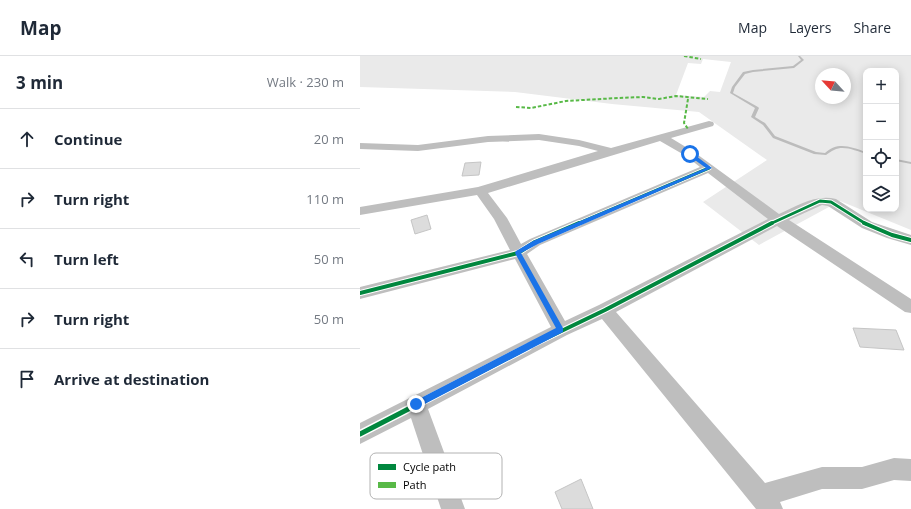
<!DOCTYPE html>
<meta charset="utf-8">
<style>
:root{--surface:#fff;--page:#f2f2f3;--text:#1f2937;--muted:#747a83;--line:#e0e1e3}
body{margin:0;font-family:"Open Sans",sans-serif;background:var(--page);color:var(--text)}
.controls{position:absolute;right:12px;top:12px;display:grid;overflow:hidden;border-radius:8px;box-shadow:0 2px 10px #0003}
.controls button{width:36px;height:36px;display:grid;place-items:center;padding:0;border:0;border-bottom:1px solid var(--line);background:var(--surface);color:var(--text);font:20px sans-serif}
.compass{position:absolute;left:455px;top:12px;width:36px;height:36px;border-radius:50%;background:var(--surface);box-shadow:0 2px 10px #0003;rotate:296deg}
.stop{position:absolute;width:12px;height:12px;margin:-9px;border:3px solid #1a73e8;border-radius:50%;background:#fff}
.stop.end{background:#1a73e8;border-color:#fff;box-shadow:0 1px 4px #0008}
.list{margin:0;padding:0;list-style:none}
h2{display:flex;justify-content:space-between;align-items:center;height:52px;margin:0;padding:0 16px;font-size:17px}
h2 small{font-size:13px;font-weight:400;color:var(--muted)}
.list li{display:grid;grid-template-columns:26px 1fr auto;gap:12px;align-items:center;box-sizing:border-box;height:60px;padding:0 16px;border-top:1px solid var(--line)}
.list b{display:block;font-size:15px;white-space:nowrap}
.list em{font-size:13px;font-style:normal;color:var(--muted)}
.icon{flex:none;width:22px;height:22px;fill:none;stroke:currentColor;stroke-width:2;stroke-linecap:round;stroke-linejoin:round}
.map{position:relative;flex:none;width:551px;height:453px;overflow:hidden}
header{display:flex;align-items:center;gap:24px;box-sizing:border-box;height:56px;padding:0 20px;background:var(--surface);border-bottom:1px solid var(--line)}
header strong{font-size:19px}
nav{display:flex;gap:22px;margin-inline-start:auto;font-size:14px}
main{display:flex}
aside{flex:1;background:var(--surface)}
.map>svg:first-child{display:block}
.green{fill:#eaeaea;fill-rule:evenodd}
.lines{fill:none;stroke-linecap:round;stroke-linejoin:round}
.stream{fill:#bcbcbc;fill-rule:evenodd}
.building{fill:#dcdcdc;stroke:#c5c5c5}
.minor{fill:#bebebe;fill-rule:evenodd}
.quiet{stroke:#58b947;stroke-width:2;stroke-dasharray:3.5 2;stroke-linecap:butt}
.cycleway-far2-casing{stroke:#fff;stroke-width:5}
.cycleway-far1-casing{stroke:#fff;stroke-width:6}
.cycleway-casing{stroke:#fff;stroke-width:8}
.cycleway-far2{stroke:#00873e;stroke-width:3}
.cycleway-far1{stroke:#00873e;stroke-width:4}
.cycleway{stroke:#00873e;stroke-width:5}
.route{fill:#1a73e8}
.key{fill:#fff;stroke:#b2b2b2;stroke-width:1}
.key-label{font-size:11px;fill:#000}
</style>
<header>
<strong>Map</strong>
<nav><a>Map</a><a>Layers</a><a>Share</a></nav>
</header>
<main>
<aside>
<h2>3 min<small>Walk · 230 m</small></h2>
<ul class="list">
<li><svg class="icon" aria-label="ahead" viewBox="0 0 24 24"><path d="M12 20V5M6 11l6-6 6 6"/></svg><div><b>Continue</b></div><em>20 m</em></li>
<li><svg class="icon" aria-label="right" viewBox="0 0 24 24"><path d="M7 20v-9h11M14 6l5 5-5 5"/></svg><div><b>Turn right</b></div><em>110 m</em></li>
<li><svg class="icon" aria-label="left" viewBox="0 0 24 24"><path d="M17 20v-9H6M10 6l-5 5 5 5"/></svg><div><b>Turn left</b></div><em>50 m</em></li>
<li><svg class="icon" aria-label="right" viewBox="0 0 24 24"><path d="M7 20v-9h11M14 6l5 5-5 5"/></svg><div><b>Turn right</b></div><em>50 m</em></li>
<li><svg class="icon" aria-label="arrive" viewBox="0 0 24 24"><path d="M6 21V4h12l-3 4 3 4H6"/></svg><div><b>Arrive at destination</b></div></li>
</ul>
</aside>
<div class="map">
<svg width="551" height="453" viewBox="0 0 551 453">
<rect width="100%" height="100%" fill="#fff"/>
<path class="green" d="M0 0H551V174L480 145 399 189 343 146 407 104 339 56 252 48 155 36 0 31ZM343 3 371 6 360 36 350 35 344 41 316 39 328 7 341 8ZM506 15H536V153H506ZM461 18H485V42H461Z"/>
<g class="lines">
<path class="stream" d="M438 0H440L444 4 434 12 393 16 385 18 375 31 373 37 398 51 399 52 395 61 405 67 415 80 456 96 465 97C478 85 491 91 506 96V98C496 95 484 89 474 94 471 95 469 97 466 99L454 98 413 82 403 69 391 61 395 52 370 37 372 31 383 16 393 14 433 10 441 4Z
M536 103 551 106V108L536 105Z"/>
</g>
<path class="building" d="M121 106 119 119 102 120 105 107Z
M67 159 71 173 55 178 51 164Z
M493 272 536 274 544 294 500 291Z
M221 423 233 453H202L195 436Z"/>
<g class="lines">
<path class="minor" d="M349 65 353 66 354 68 353 70 311 82 334 96 419 158C438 150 455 138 476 143L512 166 551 179V189L527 182 502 172 468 150 462 149 429 164 551 243V257L545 256 417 170 256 256 405 427 462 411H502L534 402 551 403V425L534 424 502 433H462L420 446 423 453H396L242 263 207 279 68 353 105 453H81L51 362 0 388V367L191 271 155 203 0 243V231L150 194 134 163 117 139 0 159V151L118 131 238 95 219 90 179 84 128 86 58 95 0 93V87L58 89 128 80 179 78 219 84 251 92ZM300 85 326 100 340 111 170 183 161 188 147 162 128 137ZM348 117 408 163 239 249 205 265 167 198 180 189Z"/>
<path class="quiet" d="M324 0 341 3
M328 43 324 67 328 73
M156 51 171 52 206 45 258 42 283 41 299 43 316 40 348 43"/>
<defs>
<path id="cycleway-far2" d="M217 168 349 112
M410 168 460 145 471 146 506 168"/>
<path id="cycleway-far1" d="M504 167 532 179 551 184
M0 237 158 197 175 186 219 167
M166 292 245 254 412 167"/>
<path id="cycleway" d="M0 378 168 291"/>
</defs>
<use href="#cycleway-far2" class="cycleway-far2-casing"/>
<use href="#cycleway-far1" class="cycleway-far1-casing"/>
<use href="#cycleway" class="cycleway-casing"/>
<use href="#cycleway-far2" class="cycleway-far2"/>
<use href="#cycleway-far1" class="cycleway-far1"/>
<use href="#cycleway" class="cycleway"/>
</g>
<path class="route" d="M328 97H332L352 112 178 188 161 197 203 272V276L59 351H53L52 348 53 346 196 272 155 197 156 195 173 185 346 112 328 99Z"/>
<rect x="10" y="397" width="132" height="46" rx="6" class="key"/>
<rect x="18" y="408" width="18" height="6" fill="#00873e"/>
<rect x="18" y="426" width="18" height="6" fill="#58b947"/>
<g class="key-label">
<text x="43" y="415">Cycle path</text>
<text x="43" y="433">Path</text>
</g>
</svg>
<div class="controls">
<button>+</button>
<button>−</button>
<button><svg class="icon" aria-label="locate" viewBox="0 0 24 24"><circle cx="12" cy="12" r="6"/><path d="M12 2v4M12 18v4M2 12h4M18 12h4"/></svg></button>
<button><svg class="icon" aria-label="layers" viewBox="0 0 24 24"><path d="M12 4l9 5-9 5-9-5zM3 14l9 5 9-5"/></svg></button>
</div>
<svg class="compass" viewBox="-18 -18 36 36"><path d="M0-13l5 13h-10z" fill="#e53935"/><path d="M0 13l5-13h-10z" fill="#747a83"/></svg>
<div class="stop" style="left:330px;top:98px"></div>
<div class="stop end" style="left:56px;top:348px"></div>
</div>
</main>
